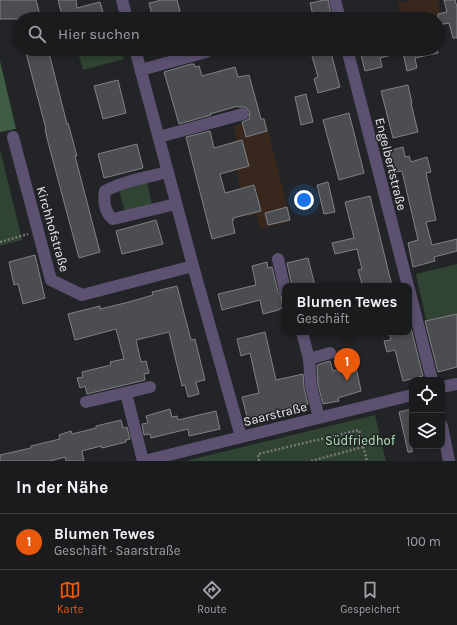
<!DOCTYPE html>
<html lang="de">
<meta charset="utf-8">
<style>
:root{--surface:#1a1b1d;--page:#27282a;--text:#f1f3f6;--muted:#9fa1a4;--line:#38393b;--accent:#ea580c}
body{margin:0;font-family:Karla,sans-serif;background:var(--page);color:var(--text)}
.controls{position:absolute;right:12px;bottom:12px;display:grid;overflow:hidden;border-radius:8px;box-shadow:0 2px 6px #0003}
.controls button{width:36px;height:36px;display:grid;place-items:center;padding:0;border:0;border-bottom:1px solid var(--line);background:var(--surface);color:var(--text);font:20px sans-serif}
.you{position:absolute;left:304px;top:200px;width:14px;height:14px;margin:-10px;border:3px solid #fff;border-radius:50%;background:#1a73e8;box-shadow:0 0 0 6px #1a73e833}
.badge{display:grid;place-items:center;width:26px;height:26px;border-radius:50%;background:var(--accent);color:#fff;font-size:13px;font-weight:700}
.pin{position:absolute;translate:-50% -33px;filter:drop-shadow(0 1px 2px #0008)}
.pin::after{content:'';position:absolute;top:21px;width:14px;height:12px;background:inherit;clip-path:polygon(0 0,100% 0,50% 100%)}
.popup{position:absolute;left:282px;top:283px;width:130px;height:52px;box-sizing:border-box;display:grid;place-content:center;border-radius:8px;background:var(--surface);filter:drop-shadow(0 1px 3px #0005);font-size:13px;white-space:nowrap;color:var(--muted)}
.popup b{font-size:15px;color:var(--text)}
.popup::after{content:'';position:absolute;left:50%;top:100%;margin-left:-8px;border:8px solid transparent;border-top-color:var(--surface)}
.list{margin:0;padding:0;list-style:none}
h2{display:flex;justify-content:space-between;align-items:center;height:52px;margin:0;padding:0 16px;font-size:17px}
h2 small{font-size:13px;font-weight:400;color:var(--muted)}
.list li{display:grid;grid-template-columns:26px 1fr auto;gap:12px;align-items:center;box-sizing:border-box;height:56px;padding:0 16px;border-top:1px solid var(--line)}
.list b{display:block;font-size:15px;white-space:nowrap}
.list p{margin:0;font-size:13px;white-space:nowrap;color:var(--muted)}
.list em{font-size:13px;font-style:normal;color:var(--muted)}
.icon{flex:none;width:22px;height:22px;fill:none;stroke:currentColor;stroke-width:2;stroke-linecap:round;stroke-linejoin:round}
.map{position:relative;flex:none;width:457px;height:461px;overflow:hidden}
.search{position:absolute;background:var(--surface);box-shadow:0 2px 6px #0003;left:12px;right:12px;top:12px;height:44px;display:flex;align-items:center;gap:10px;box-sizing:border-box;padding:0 14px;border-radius:22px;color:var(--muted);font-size:15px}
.sheet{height:108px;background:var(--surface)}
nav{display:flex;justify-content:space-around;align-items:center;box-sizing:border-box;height:56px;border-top:1px solid var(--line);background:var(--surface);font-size:11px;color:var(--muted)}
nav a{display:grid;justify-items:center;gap:2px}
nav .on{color:var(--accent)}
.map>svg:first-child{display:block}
.industrial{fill:#37271d}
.green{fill:#2f4432}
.forest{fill:#3f5d44}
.building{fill:#4b4d50;stroke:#808285}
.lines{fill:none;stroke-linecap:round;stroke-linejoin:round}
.path{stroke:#78787b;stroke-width:2.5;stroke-dasharray:2 2;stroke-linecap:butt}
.minor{stroke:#5c5171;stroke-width:12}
.labels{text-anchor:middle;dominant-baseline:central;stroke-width:3;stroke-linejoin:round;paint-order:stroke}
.street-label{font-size:13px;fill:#eaeaec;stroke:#232427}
.park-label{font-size:13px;fill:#aee5b7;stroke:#232427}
</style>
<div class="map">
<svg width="457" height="461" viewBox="0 0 457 461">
<rect width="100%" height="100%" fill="#232427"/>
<path class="industrial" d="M412 0H438L444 25 438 26V19H401L398 3Z
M265 118 291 221 260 229 256 214 248 217 229 142 237 140 233 126Z"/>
<path class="green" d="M77 49H121L124 59 83 70Z
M0 149 22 240 0 246Z
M147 182 152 205 125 212 119 189Z
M457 264V314L426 320 416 274Z
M375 415 386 461H185Z"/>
<path class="forest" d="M0 61 16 129 0 132Z"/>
<path class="building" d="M0 0H36L41 19H0Z
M58 0H76L77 8 100 2 105 19H63Z
M162 0H177L182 19H153L149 3Z
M324 0H328L332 19H314L310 3Z
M444 0H455L457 7V38H453L449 23 438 25V14L447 12Z
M42 49H48L67 124 68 123 77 156H75L100 252 79 258 48 142 45 129H46L26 53Z
M161 49H187V50L163 56Z
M310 49H330L340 87 318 93 314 79 318 77Z
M369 49H398L399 53 380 58 382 67 365 71 360 51Z
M402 49H437L438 53 415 58 417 68 407 71Z
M191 64H194L195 67 199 66 202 76 235 67 238 77 249 75 261 119H264L267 131 246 137 242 122 249 119 250 112 245 107H238V106L210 114 211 115 179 124 164 72Z
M118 80 126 113 103 119 94 86Z
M408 85 412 103H411L418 132 393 138 381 91Z
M306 94 313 122 301 125 295 97Z
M349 113 364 173 339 180 323 120Z
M210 131 214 148 242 140 249 166 220 174 225 193 254 185 261 211 233 218 234 220H232L235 233 212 239 186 137Z
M137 144 143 168 104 178 98 154Z
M403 147 405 157 409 156 411 162 427 157 431 172 426 173 436 220 426 222 432 245 457 239V251L434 257 435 261 413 267 408 243 418 240 402 171 390 173 385 152Z
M328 182 335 212 324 214 317 185Z
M370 196 382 245 392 286H366L365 283 362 284 358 270 362 269 357 249 335 254 332 243 354 238 345 202Z
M287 207 290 220 268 225 265 213Z
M156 220 163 244 122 254 116 231Z
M35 255 45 298 23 304 18 284 14 285 9 262Z
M308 258 315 286H292L287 263Z
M267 262 268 268 272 267 278 292 281 296 283 308 279 309V310L263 314 260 300 222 310 218 294 256 285 252 266Z
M177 286 191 340 195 339 205 380 196 382 199 394 188 397 185 385 182 386 169 332 136 340 141 362 146 361 149 373 144 374 145 380 87 394 85 386 80 388 77 378 83 377 82 372 111 365 110 362 124 359 116 329 75 340 68 314 100 306V309L129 302 153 295 152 292Z
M457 314V367L438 372 425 321Z
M409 324H410L423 376 403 381 395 350 387 352 384 341 391 340 389 332H409Z
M265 332 276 380 303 374 304 388 308 404 279 410 280 414 255 420 247 417 242 397 259 393 250 353 241 356 237 339Z
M330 361 333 371 356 367 361 391 338 398 339 401 323 404 318 385 317 365Z
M170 409 172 417 177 416 178 420 216 411 220 429 189 436 188 429 151 438 150 434 144 435 142 424 148 423 146 416Z
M412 409V452H408L399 412Z
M121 420 123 428 127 427 130 439 126 440V442L102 448 101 446 82 451 84 461H66L65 457 50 461H0V455L31 448V446L60 439 59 435 71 431 72 434 96 428V426Z"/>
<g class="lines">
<path class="path" d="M0 242 28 234
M259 461 258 454 359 430 367 461
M311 461 363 447"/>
<path class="minor" d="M122 0 127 19
M335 0 340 19
M135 49 193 266 241 437
M347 49 408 286
M141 70 206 52
M13 137 51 280 82 295 193 266
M159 137 243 114
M168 172C147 177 124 181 105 191 103 201 105 213 113 219L176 204
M278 259 285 290
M409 289 432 380
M302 332 309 359 311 386 319 418
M309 359 330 353
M442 387 457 384
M126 393 143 461
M86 402 150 387
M442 426 449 461
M144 461 412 395"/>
</g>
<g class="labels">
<g class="street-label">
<text transform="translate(391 164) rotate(76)">Engelbertstraße</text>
<text transform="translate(53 229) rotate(74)">Kirchhofstraße</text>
<text transform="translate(275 414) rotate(-14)">Saarstraße</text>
</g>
<g class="park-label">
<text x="360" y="440">Südfriedhof</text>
</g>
</g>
</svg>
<div class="controls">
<button><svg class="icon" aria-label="locate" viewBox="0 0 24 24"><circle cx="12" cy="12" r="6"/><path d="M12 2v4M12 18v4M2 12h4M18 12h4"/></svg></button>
<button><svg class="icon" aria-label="layers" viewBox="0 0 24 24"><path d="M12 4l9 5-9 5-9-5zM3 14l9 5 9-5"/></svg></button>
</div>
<div class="you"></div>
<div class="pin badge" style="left:347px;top:381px">1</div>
<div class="popup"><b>Blumen Tewes</b>Geschäft</div>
<div class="search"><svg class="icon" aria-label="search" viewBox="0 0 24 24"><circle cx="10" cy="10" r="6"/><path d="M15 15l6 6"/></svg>Hier suchen</div>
</div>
<section class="sheet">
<h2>In der Nähe<small></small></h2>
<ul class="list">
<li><span class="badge">1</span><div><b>Blumen Tewes</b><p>Geschäft · Saarstraße</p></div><em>100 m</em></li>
</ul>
</section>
<nav>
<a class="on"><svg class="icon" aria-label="map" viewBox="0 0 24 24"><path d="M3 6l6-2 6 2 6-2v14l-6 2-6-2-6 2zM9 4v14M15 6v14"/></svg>Karte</a>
<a><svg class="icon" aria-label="directions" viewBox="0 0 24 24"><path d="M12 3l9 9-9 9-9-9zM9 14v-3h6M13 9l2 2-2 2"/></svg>Route</a>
<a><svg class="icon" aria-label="saved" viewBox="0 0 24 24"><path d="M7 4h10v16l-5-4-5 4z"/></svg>Gespeichert</a>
</nav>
